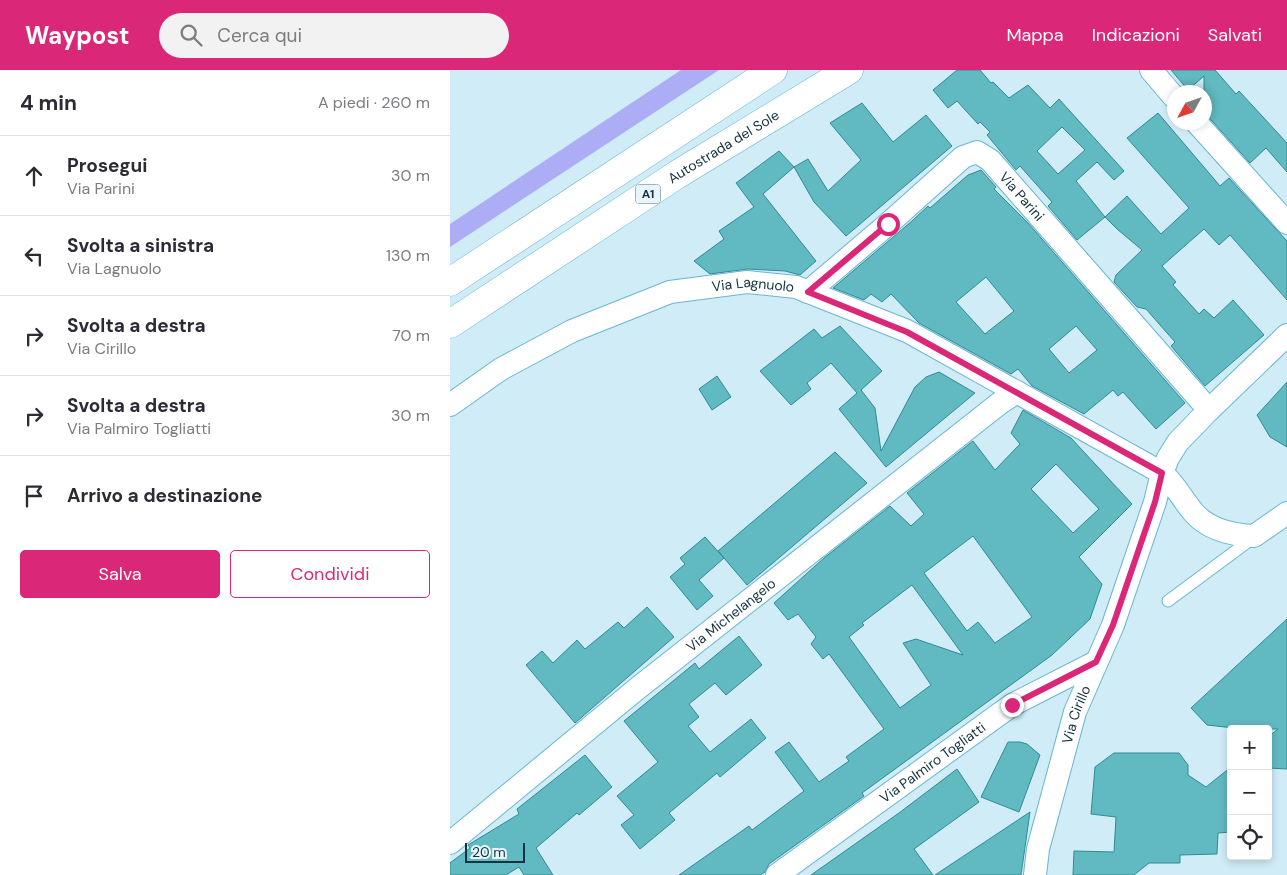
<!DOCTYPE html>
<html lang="it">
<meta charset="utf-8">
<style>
:root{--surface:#fff;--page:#f2f2f3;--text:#2b2b33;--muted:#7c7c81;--line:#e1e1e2;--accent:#db2777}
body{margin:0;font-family:"DM Sans",sans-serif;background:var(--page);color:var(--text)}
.controls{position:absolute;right:15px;bottom:15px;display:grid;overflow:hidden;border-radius:5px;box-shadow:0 2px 8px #0003}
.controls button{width:45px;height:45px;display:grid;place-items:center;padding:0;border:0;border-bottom:1px solid var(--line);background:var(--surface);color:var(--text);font:25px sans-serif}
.compass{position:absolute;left:717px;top:15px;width:45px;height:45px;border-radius:50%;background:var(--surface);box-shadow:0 2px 8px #0003;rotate:230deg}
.scale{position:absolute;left:15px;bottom:12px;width:60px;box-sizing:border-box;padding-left:5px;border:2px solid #13333e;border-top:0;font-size:14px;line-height:18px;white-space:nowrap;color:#13333e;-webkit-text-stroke:4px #e8f6fc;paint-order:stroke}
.stop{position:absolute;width:15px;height:15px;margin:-11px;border:4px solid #db2777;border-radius:50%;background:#fff}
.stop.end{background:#db2777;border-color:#fff;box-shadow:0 1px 5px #0008}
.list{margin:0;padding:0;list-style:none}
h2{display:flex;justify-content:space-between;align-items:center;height:65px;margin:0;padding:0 20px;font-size:21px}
h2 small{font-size:16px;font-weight:400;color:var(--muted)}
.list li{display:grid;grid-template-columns:32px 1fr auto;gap:15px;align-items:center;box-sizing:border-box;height:80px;padding:0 20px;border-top:1px solid var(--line)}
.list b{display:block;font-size:19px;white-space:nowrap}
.list p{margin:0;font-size:16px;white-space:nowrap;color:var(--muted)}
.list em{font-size:16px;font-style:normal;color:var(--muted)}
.actions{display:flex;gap:10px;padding:15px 20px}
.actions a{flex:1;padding:11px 0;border:1px solid var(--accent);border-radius:5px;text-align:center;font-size:18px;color:var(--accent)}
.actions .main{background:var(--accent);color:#fff}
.icon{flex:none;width:28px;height:28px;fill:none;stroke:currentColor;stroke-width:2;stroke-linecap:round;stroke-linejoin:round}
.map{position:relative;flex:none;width:837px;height:805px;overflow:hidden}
header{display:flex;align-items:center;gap:30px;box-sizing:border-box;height:70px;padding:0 25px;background:var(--accent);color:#fff}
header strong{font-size:24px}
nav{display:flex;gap:28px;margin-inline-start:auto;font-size:18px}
.search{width:350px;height:45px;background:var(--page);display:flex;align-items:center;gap:12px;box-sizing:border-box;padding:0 18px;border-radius:28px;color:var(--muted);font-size:19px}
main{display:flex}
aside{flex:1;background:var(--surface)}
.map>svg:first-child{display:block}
.green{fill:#acadf4}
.building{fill:#61b9c1;stroke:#2f8b93;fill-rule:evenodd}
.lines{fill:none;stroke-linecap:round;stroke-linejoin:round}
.lane-casing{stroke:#6ab6d2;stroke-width:13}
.street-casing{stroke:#6ab6d2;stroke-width:24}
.highway-casing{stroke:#6ab6d2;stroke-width:29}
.lane{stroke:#fff;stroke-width:11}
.street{stroke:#fff;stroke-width:22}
.highway{stroke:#fff;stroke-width:28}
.route{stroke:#db2777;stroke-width:6}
.labels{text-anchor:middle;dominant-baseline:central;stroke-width:4;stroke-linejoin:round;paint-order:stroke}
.shield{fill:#e8f6fc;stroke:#536e77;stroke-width:1}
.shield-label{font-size:12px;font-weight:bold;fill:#13333e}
.street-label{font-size:14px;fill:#13333e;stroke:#e8f6fc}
</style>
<header>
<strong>Waypost</strong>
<div class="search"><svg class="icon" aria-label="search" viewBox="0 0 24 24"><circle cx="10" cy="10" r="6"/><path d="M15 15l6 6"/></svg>Cerca qui</div>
<nav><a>Mappa</a><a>Indicazioni</a><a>Salvati</a></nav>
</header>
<main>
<aside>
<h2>4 min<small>A piedi · 260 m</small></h2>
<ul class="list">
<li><svg class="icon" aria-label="ahead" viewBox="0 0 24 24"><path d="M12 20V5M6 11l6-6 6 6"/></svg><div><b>Prosegui</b><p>Via Parini</p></div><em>30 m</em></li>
<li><svg class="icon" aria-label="left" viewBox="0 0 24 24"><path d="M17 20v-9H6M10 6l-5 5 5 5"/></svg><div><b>Svolta a sinistra</b><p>Via Lagnuolo</p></div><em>130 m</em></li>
<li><svg class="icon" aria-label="right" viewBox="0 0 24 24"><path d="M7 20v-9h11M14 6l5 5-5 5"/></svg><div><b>Svolta a destra</b><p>Via Cirillo</p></div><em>70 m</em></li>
<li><svg class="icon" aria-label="right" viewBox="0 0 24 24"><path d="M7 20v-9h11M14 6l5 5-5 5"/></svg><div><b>Svolta a destra</b><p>Via Palmiro Togliatti</p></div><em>30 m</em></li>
<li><svg class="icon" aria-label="arrive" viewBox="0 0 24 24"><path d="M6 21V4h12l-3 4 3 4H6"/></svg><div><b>Arrivo a destinazione</b></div></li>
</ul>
<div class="actions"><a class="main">Salva</a><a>Condividi</a></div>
</aside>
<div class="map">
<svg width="837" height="805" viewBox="0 0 837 805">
<rect width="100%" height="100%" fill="#cfecf7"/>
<path class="green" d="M231 0H269L0 177V154Z"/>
<path class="building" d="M507 0H530L541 13 543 12 559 28 578 15 600 38 609 29 674 101 664 110 647 92 626 111 655 147 627 170 598 136 602 132 570 96 566 100 537 65 540 62 530 52 528 54 507 31 498 38 483 20ZM612 57 635 80 608 104 587 81Z
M721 0H765L786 24 789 21 837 73V102L816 78 800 93 754 42V6L738 20Z
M412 33 443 72 476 45 502 76 396 166 364 132 344 97 358 89 378 121 411 90 380 53Z
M708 43 770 116 779 108 837 171V230L780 165 769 175 754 159 712 196 726 212 723 215 749 244 754 239 764 248 783 230 814 265 755 316 721 276 725 272 696 239 687 237 664 212 666 205 692 180 667 159 655 147 677 126 711 164 739 138 677 68Z
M329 81 344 97 313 124 366 191 350 205 335 201 298 199 260 204 244 191 274 169 269 161 304 137 286 113Z
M531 100 546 117 544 119 578 153 735 333 706 359 673 322 668 326 663 320 634 344 582 316 568 299 561 304 469 253 441 224 432 232 421 224 414 230 383 218 462 151 478 136 480 138 518 105ZM536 207 564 241 535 264 506 232ZM626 256 647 280 619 303 599 279Z
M390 256 432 301 411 320 425 338 431 381 465 317 476 307 489 302 525 323 436 397 389 339 407 323 381 293 357 313 361 319 341 335 310 301 364 259 372 268Z
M267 306 281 327 262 340 249 319Z
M837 312V377L820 367 807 345Z
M573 340 621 368 682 434 629 487 652 514 640 549 602 585 412 723 414 726 319 794 315 802 310 805H229L299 756 302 760 354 721 325 682 339 672 369 712 399 691 396 687 434 659 379 584 373 589 361 574 366 567 348 544 338 550 324 533 374 488 440 436 461 456 474 444 457 423 523 371 545 400 570 374 561 363ZM606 394 649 439 623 463 581 419ZM523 466 582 547 545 573 528 552 517 561 474 503ZM462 515 513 585 466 569 453 573 481 615 450 638 399 567 414 555 412 553Z
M385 382 417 413 297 515 268 481Z
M255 467 274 488 249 510 263 526 247 540 220 507 235 494 230 488Z
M197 537 224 567 125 653 76 595 92 581 103 593 127 570 135 579 168 552 174 558Z
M837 549V699L818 698V667L828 659H793L757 655 741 638Z
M289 566 312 595 276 625 265 613 239 634 249 647 238 656 260 682 301 649 316 668 270 707 267 703 219 743 225 750 190 779 171 755 184 745 167 726 208 692 174 651 245 593 249 599Z
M558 672H570L577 674 590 685 569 742 531 727Z
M664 683H729L738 695V705L756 717 781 697V762L768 763 767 784 730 785V793H699L684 805H623L624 781 664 782 666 747 641 744 645 697Z
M135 685 162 717 129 745 127 743 86 778 103 805H74L69 797 56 805H0V793L20 778 18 775 69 744 67 739Z
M507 699 529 732 464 779 483 805H361L449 743Z
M580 742 571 805H485Z"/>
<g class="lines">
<defs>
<path id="lane" d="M718 531 803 468"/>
<g id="street">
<path d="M701 0 724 27"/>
<path d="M746 52 837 153"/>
<path id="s1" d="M358 222 438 154 513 87 527 82 540 90 759 340"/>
<path id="s2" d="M0 335 51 299 122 261 220 222 297 212 346 217 457 261 712 403C725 414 732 429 744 443 759 460 783 465 804 466L837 443"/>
<path id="s3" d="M0 773 188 618 550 333 567 322"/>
<path id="s4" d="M327 805 562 635 646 592"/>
<path id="s5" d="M585 805 588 779 625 642 663 555 705 432 712 403 718 388 728 372 759 340 837 265"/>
</g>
<g id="highway">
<path d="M0 212 323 0"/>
<path id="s6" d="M0 254 228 104 399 0"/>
</g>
</defs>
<use href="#lane" class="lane-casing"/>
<use href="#street" class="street-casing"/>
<use href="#highway" class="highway-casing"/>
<use href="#lane" class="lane"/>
<use href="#street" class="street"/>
<use href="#highway" class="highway"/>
</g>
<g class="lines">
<path class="route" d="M438 154 358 222 457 262 712 403 705 432 663 555 646 592 562 635"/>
</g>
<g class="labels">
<rect class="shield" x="185.5" y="114.5" width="25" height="19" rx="4"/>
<g class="shield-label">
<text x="198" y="124">A1</text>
</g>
<g class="street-label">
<text stroke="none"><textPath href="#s6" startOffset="326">Autostrada del Sole</textPath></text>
<text stroke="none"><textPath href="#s1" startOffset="284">Via Parini</textPath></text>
<text stroke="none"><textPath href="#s2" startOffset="332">Via Lagnuolo</textPath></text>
<text stroke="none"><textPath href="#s3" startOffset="362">Via Michelangelo</textPath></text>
<text stroke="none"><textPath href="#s5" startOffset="166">Via Cirillo</textPath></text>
<text stroke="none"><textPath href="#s4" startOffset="192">Via Palmiro Togliatti</textPath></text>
</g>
</g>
</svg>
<div class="controls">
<button>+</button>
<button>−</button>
<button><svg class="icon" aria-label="locate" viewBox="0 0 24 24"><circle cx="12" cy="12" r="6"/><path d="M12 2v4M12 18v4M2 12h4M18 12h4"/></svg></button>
</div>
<svg class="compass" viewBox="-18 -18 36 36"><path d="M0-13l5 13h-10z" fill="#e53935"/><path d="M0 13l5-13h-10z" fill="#7c7c81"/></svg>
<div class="scale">20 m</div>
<div class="stop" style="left:438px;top:154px"></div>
<div class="stop end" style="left:562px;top:635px"></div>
</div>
</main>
